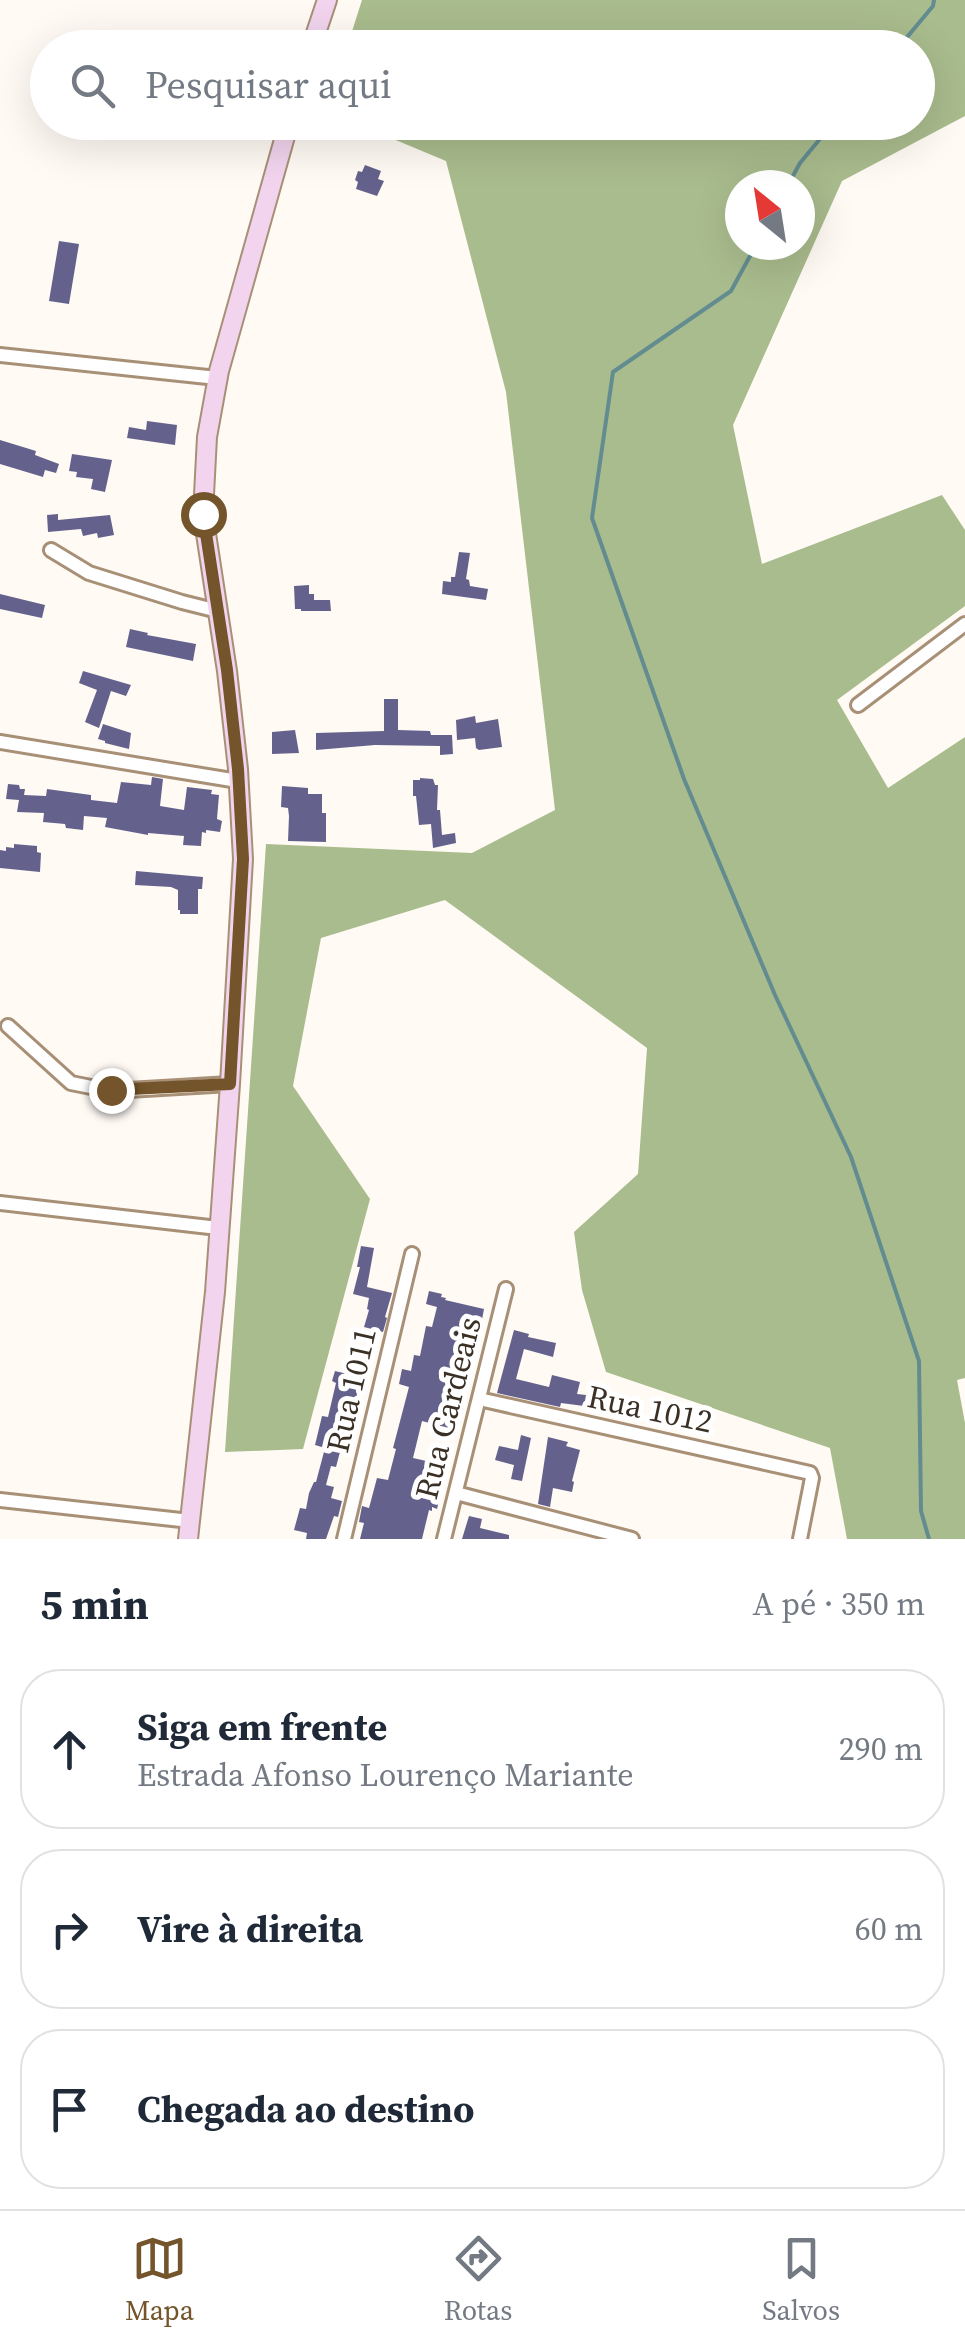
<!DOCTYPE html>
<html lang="pt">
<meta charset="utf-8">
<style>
:root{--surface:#fff;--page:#f2f2f3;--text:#1f2937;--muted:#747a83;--line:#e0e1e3;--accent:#74542a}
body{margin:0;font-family:"Source Serif 4",serif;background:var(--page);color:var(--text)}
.compass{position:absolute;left:725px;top:170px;width:90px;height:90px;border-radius:50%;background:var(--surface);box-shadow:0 10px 40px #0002;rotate:330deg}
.stop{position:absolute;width:30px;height:30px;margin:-22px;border:8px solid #74542a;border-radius:50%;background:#fff}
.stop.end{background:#74542a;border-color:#fff;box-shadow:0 2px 10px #0008}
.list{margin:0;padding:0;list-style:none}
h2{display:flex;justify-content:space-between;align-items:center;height:130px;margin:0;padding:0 40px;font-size:42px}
h2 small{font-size:32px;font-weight:400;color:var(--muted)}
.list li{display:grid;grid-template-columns:65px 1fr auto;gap:30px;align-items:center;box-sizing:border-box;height:160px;margin:0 20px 20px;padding:0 20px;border:2px solid var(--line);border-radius:40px}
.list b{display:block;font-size:38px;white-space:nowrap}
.list p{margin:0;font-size:32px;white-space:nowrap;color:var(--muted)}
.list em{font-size:32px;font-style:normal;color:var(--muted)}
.icon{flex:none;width:55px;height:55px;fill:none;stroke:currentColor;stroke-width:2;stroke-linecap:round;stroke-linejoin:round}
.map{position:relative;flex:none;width:965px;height:1539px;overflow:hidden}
.search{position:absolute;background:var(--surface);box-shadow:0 10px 40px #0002;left:30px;right:30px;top:30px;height:110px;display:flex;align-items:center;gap:25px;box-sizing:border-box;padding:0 35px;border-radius:55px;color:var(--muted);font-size:38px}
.sheet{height:670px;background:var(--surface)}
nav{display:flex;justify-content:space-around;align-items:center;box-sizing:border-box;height:140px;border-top:2px solid var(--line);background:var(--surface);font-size:28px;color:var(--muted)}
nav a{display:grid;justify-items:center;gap:5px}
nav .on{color:var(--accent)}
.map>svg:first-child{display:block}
.forest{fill:#a9bc8d;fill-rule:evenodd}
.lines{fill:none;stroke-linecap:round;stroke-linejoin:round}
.stream{stroke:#638c91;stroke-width:4}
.building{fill:#64628c}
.minor-casing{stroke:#a89077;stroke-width:18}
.secondary-casing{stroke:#a89077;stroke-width:22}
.minor{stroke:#fff;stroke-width:12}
.secondary{stroke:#f2d4ee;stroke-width:18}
.route{stroke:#74542a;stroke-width:12}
.labels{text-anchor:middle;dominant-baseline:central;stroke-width:10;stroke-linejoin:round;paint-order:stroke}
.street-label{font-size:32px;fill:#3a3026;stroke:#fff}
</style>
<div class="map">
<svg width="965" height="1539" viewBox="0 0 965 1539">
<rect width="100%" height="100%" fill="#fffaf4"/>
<path class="forest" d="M362 0H965V116L842 181 733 425 762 564 942 495 965 530V606L837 700 888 788 965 737V1378L957 1380 965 1423V1539H847L830 1448 606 1372 582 1290 574 1232 638 1174 647 1048 445 900 321 938 293 1086 370 1199 303 1449 225 1452 266 844 472 853 555 810 506 392 446 161 355 123 918 122V48L347 47ZM740 185H800V245H740Z"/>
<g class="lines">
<path class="stream" d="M898 48 933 6 934 0
M788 185 800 163 834 122
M756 245 731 291 613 372 592 518 684 779 775 995 851 1157 919 1361 921 1511 929 1539"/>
</g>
<path class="building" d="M365 165 381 171 378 179 384 181 377 196 356 189 358 182 355 180 358 171 362 172Z
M59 241 79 244 69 304 49 301Z
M147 421 177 425 175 445 127 438 129 427 146 430Z
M0 440 36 451 35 455 59 464 56 473 45 470 43 477 0 464Z
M72 454 112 460 105 492 91 489 93 479 76 477 77 472 69 471Z
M58 514V520L110 515 114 535 98 538 97 533 83 536 81 529 48 532 47 515Z
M459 552 470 553 466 579 469 580 470 586 488 589 486 600 442 594 443 581 451 582V577H455Z
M309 585V594H314V600H330L331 611H301V609H295L294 586Z
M0 594 45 605 42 618 0 609Z
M130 629 148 633 147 635 196 644 193 661 126 647Z
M83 671 131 685 126 696 111 691 99 728 85 722 97 690 79 683Z
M384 699H398V730L430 731 431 735H452L453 754 440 755V746L375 745 316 750V733L384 731Z
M475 716 476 723 498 719 502 747 479 750 476 748 475 738 457 740 456 720Z
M103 724 131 733 129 749 105 743V741L98 739Z
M295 730 299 753 272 754V732Z
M152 777 163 779 160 806 184 810 187 787 212 790 211 794 219 795 217 819 222 821 220 832 206 830V833L202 832 201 846 183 845 184 836 148 833V835L105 827 107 818 84 816 83 830 66 828 65 824 43 822 44 813 17 812 19 800 6 799 8 784 19 785 20 789H25L24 795 46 796 47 789 91 795V800L117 803 121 782 151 785Z
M420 778 433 779 435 785H438L437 810H440L442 835 455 833 456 843 433 848 431 824 419 825 416 796H413V780H420Z
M282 786 308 788V794H322V813H326V842L288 841 289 816 288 808 281 807Z
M14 844 37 846V852L41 853 40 872 0 868V850L6 851V847L14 848Z
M136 871 203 877 202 889H198V914H180V910H178V890L171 887 135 885Z
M361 1246 374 1248 367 1287 392 1293 385 1317 387 1318 383 1332 364 1327 369 1310 367 1309 369 1298 353 1294 360 1267H357Z
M429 1291 442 1294 441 1297 446 1298 445 1300 484 1309 476 1351H473L469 1368 454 1365 443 1412 457 1415 453 1429 422 1421 413 1458 444 1465 442 1481H444L437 1509 432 1507V1511L429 1510 422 1539H360L364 1523 359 1522 362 1506 369 1508 377 1478 388 1480 396 1449 393 1448 409 1387 399 1384 402 1369 411 1371 414 1355 420 1356 426 1326 432 1327 437 1307 426 1304Z
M514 1330 529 1334 528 1337 556 1343 553 1357 524 1349 516 1379 549 1387 552 1375 580 1382 577 1394 586 1395 584 1406 561 1403 560 1407 497 1393Z
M335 1371 360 1377 350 1434 339 1431 335 1451 340 1452 336 1467 331 1466 326 1485 334 1487 331 1498 342 1501 338 1517 334 1516 326 1539H306L307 1533 294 1530 300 1508 306 1509 309 1493 314 1482H316L325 1448 315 1445 322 1416 328 1417 336 1383 332 1381Z
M521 1435 531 1438 522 1481 511 1479 514 1465 495 1460 499 1446 518 1450Z
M548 1437 568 1442 566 1446 580 1450 572 1481 574 1482 572 1492 553 1488 550 1507 538 1504Z
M469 1516 482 1519 480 1528 509 1535V1539H462Z"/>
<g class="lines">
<defs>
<path id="minor" d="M0 355 217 378
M51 550 89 573 182 602 218 611
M858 705 965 624
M0 742 238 781
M8 1026 71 1083 111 1091 230 1084
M0 1203 218 1228
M479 1399 810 1473 812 1478 800 1539
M456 1493 632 1539
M0 1500 190 1521
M344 1539 412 1254
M444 1539 506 1289"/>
<path id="secondary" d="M311 48 327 0
M188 1539 215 1292 230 1084 243 859 238 769 227 671 203 514 207 437 219 371 289 122"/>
</defs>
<use href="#minor" class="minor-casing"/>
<use href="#secondary" class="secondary-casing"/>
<use href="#minor" class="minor"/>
<use href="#secondary" class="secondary"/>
</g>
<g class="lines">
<path class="route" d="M111 1090 230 1084 243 859 238 769 227 670 203 514"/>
</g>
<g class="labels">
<g class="street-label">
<text transform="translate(351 1390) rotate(-77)">Rua 1011</text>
<text transform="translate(448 1408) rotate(-76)">Rua Cardeais</text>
<text transform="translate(650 1409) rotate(12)">Rua 1012</text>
</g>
</g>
</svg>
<svg class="compass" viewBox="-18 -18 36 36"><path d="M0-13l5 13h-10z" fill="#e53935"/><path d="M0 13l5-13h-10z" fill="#747a83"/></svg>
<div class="stop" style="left:203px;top:514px"></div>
<div class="stop end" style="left:111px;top:1090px"></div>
<div class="search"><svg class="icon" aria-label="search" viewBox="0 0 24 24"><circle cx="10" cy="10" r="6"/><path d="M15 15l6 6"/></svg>Pesquisar aqui</div>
</div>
<section class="sheet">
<h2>5 min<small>A pé · 350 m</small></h2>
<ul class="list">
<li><svg class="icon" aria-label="ahead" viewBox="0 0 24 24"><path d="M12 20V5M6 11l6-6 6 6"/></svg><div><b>Siga em frente</b><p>Estrada Afonso Lourenço Mariante</p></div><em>290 m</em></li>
<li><svg class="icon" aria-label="right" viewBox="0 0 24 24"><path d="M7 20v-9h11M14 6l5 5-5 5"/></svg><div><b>Vire à direita</b></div><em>60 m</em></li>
<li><svg class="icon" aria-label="arrive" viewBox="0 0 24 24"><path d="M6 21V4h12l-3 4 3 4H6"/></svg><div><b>Chegada ao destino</b></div></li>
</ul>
</section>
<nav>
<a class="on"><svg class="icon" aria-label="map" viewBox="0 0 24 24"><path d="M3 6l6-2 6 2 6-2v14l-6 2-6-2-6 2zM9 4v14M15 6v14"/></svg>Mapa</a>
<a><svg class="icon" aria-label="directions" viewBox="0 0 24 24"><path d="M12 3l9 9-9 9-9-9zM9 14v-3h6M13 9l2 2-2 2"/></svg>Rotas</a>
<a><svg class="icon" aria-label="saved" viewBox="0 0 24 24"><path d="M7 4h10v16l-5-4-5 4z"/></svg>Salvos</a>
</nav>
